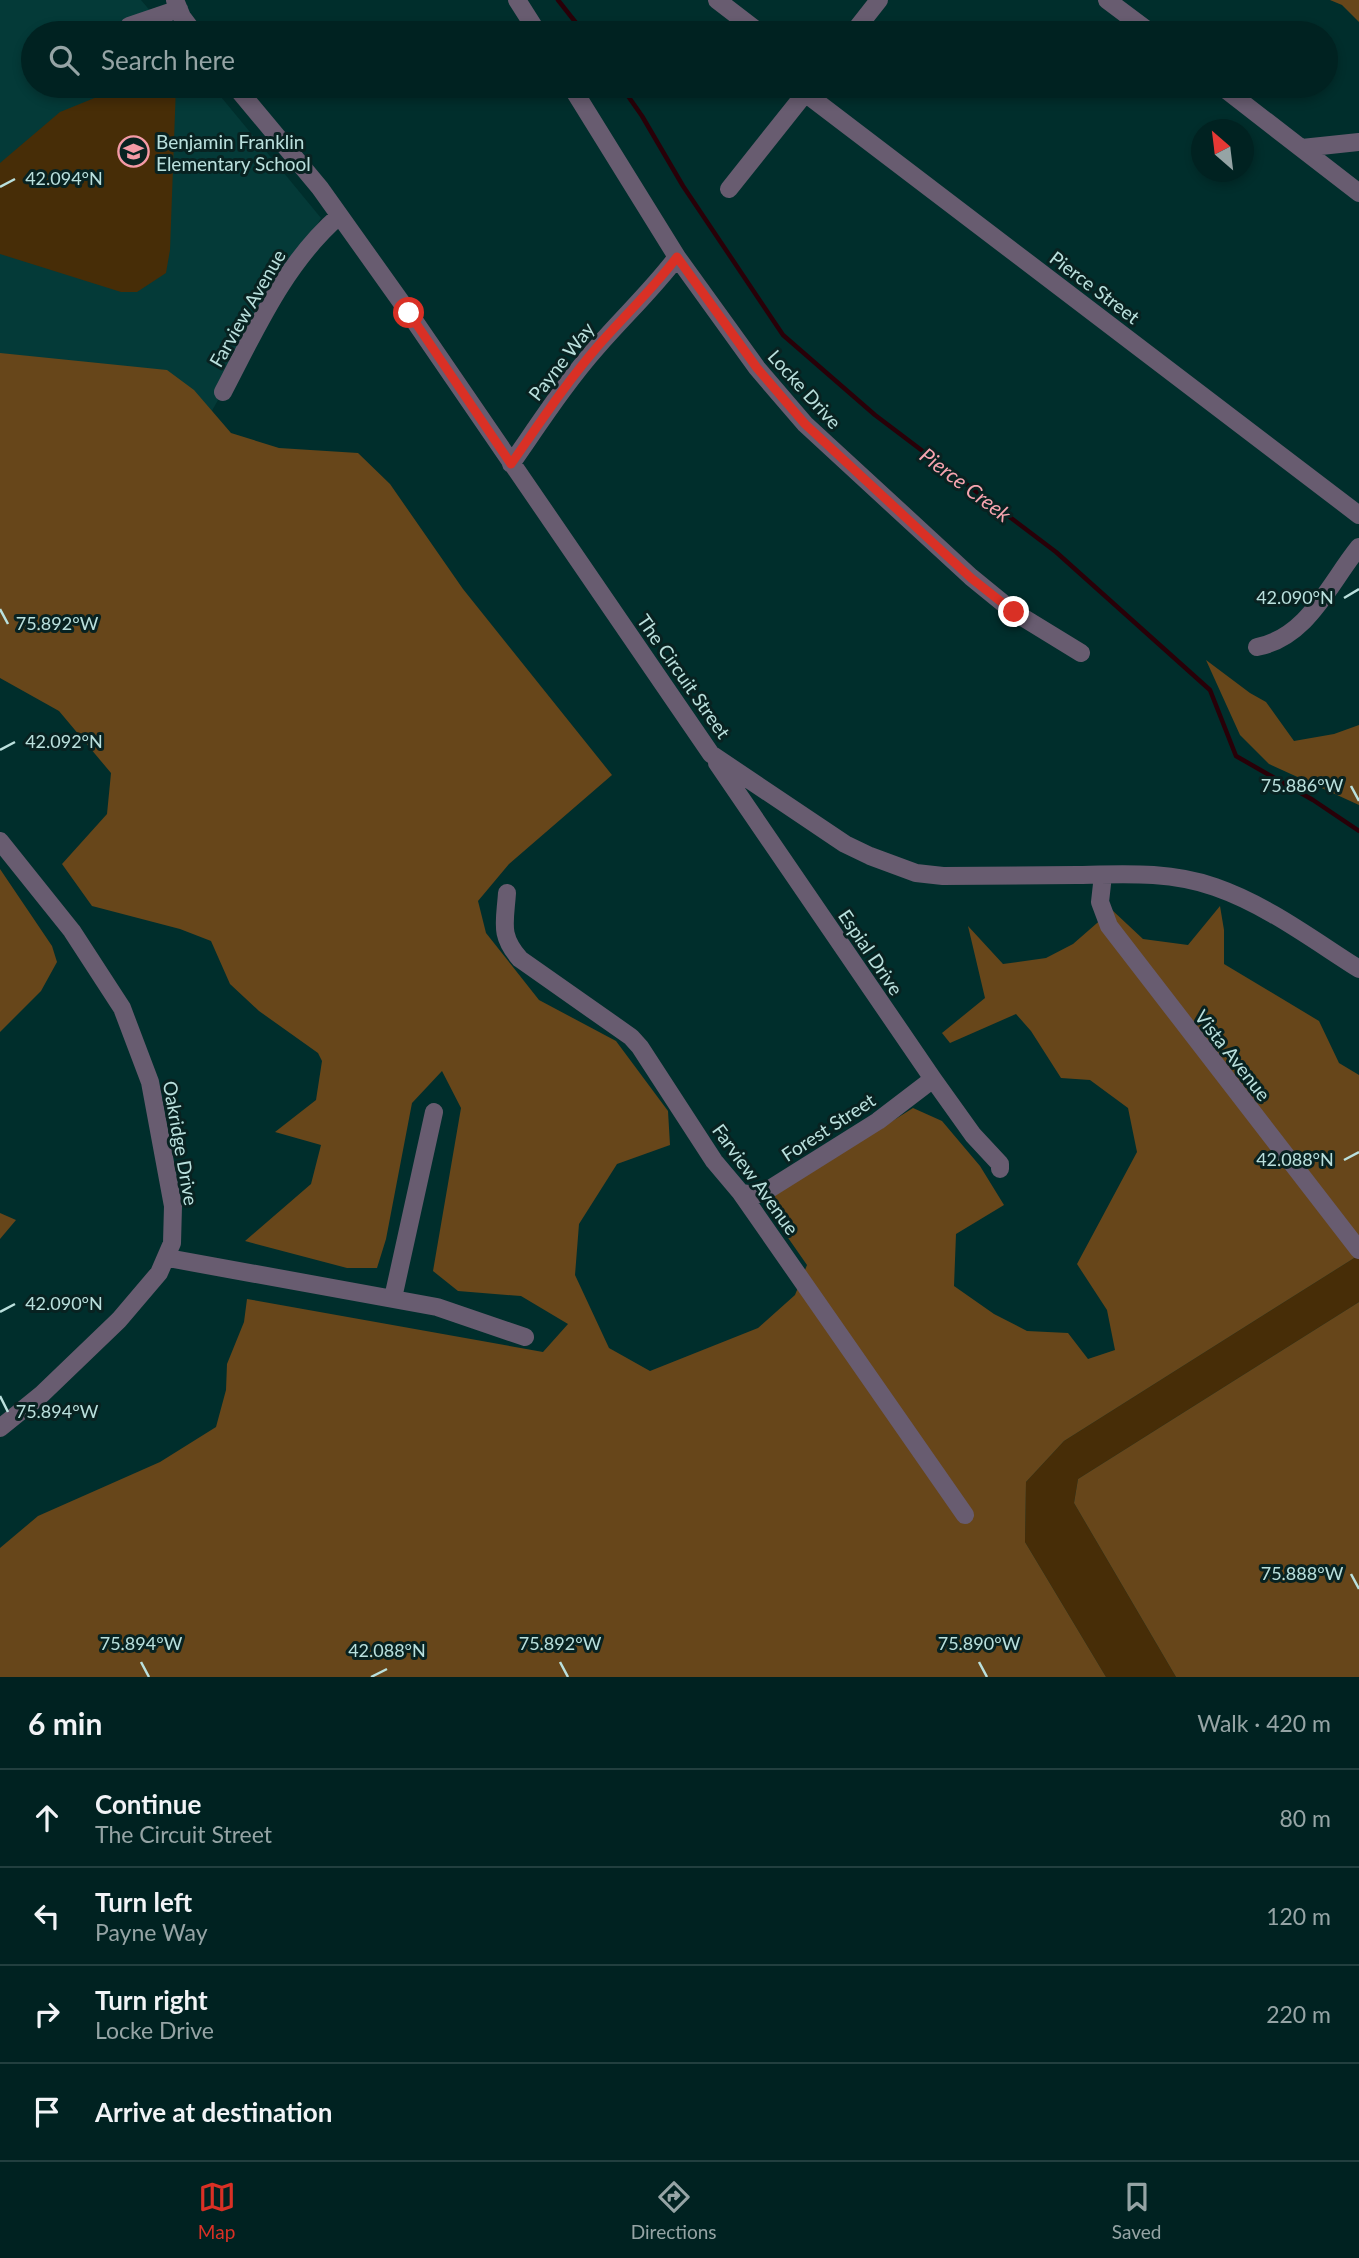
<!DOCTYPE html>
<meta charset="utf-8">
<style>
:root{--surface:#002221;--page:#0a2a2a;--text:#f1f3f6;--muted:#95a4a5;--line:#223f3f;--accent:#d93025}
body{margin:0;font-family:Lato,sans-serif;background:var(--page);color:var(--text)}
.compass{position:absolute;left:1191px;top:119px;width:63px;height:63px;border-radius:50%;background:var(--surface);box-shadow:0 4px 10px #0003;rotate:332deg}
.stop{position:absolute;width:21px;height:21px;margin:-16px;border:5px solid #d93025;border-radius:50%;background:#fff}
.stop.end{background:#d93025;border-color:#fff;box-shadow:0 2px 7px #0008}
.list{margin:0;padding:0;list-style:none}
h2{display:flex;justify-content:space-between;align-items:center;height:91px;margin:0;padding:0 28px;font-size:30px}
h2 small{font-size:23px;font-weight:400;color:var(--muted)}
.list li{display:grid;grid-template-columns:46px 1fr auto;gap:21px;align-items:center;box-sizing:border-box;height:98px;padding:0 28px;border-top:2px solid var(--line)}
.list b{display:block;font-size:26px;white-space:nowrap}
.list p{margin:0;font-size:23px;white-space:nowrap;color:var(--muted)}
.list em{font-size:23px;font-style:normal;color:var(--muted)}
.icon{flex:none;width:38px;height:38px;fill:none;stroke:currentColor;stroke-width:2;stroke-linecap:round;stroke-linejoin:round}
.map{position:relative;flex:none;width:1359px;height:1677px;overflow:hidden}
.search{position:absolute;background:var(--surface);box-shadow:0 4px 10px #0003;left:21px;right:21px;top:21px;height:77px;display:flex;align-items:center;gap:18px;box-sizing:border-box;padding:0 24px;border-radius:38px;color:var(--muted);font-size:26px}
.sheet{height:483px;background:var(--surface)}
nav{display:flex;justify-content:space-around;align-items:center;box-sizing:border-box;height:98px;border-top:2px solid var(--line);background:var(--surface);font-size:19px;color:var(--muted)}
nav a{display:grid;justify-items:center;gap:4px}
nav .on{color:var(--accent)}
.map>svg:first-child{display:block}
.built{fill:#043a38}
.green{fill:#472d07}
.forest{fill:#67461a}
.lines{fill:none;stroke-linecap:round;stroke-linejoin:round}
.stream{stroke:#280008;stroke-width:4.5}
.minor{stroke:#685c70;stroke-width:18}
.route{stroke:#d93025;stroke-width:9}
.ticks{fill:none;stroke:#bae0dd;stroke-width:2.5}
.labels{text-anchor:middle;dominant-baseline:central;stroke-width:6;stroke-linejoin:round;paint-order:stroke}
.poi-label{font-size:19px;fill:#bae0dd;stroke:#082221;text-anchor:start}
.street-label{font-size:19px;fill:#bae0dd;stroke:#082221}
.water-label{font-size:21px;font-style:italic;fill:#f8a5b0;stroke:#082221}
.ticks-label{font-size:18px;text-anchor:middle;fill:#bae0dd;stroke:#082221;stroke-width:6;stroke-linejoin:round;paint-order:stroke}
</style>
<div class="map">
<svg width="1359" height="1677" viewBox="0 0 1359 1677">
<rect width="100%" height="100%" fill="#002e2c"/>
<path class="built" d="M0 0H141L169 33H33V86H212L321 218 209 416 0 373Z"/>
<path class="green" d="M124 86H176L170 250 166 273 137 292H121L0 254V163L60 112Z
M1359 1255V1302L1078 1479 1074 1503 1176 1677H1106L1025 1542 1026 1482 1064 1441Z"/>
<path class="forest" d="M1330 0H1359V22L1342 5Z
M0 353 167 370 194 390 231 433 279 448 358 453 390 484 463 589 612 775 509 864 478 901 486 933 539 1000 616 1041 668 1111 670 1145 617 1164 579 1224 575 1275 609 1348 650 1371 758 1328 795 1295 807 1265 768 1209 775 1195 913 1108 942 1121 980 1166 1004 1205 956 1234 954 1286 994 1314 1027 1331 1068 1333 1088 1359 1115 1350 1107 1310 1077 1264 1137 1152 1128 1108 1090 1080 1061 1078 1031 1031 1016 1014 950 1043 942 1033 985 998 968 926 1003 964 1046 958 1073 944 1112 910 1143 939 1188 945 1220 906 1224 930V964L1319 1021 1339 1063 1359 1075V1255L1064 1441 1026 1482 1025 1542 1106 1677H0V1548L38 1516 160 1462 216 1427 226 1390 227 1364 244 1322 247 1299 543 1352 568 1324 521 1296 458 1291 433 1271 461 1108 442 1071 412 1103 386 1239 377 1268H347L245 1241 311 1184 321 1145 275 1132 316 1100 322 1061 318 1053 259 1011 230 984 211 941 180 929 92 906 62 864 107 814 111 773 59 711 0 678Z
M1206 660 1250 693 1266 702 1294 741 1334 734 1359 725V805L1269 764 1240 735Z
M0 869 52 946 57 962 41 991 0 1032Z
M0 1213 16 1220 0 1239Z
M1359 1302V1677H1176L1074 1503 1078 1479Z"/>
<g class="lines">
<path class="stream" d="M558 0 584 33
M621 86 642 116 683 186 783 335 875 415 1056 552 1210 690 1236 756 1313 800 1359 831"/>
<path class="minor" d="M175 0 182 17 194 33
M517 0 538 33
M717 0 760 33
M1107 0 1151 33
M129 26 179 9
M853 33 879 0
M235 86 320 188 409 313 711 754 845 844 870 856 916 873 943 876C988 876 1033 875 1077 875 1124 874 1170 871 1215 887 1267 905 1313 940 1359 969
M571 86 677 257 757 368 805 424 971 577 1014 612 1081 653
M1221 86 1359 193
M805 93 1359 515
M1302 148 1359 142
M729 189 811 86
M223 392C256 329 285 263 339 216
M511 464C539 424 566 382 598 346 624 316 653 289 677 257
M1257 647C1308 637 1329 584 1359 547
M717 763 933 1079 973 1135 1000 1164V1169
M0 841 72 931 122 1008 150 1082 173 1206 172 1243 159 1273 119 1320 42 1394 0 1428
M1103 875 1100 902 1109 926 1359 1250
M507 893C505 923 499 935 520 959L631 1037 640 1047 714 1161 741 1193 965 1515
M741 1193 755 1195 768 1190 878 1121 933 1079
M168 1258 437 1307 525 1337
M393 1298 434 1112"/>
</g>
<g class="lines">
<path class="route" d="M409 313 511 464C539 424 566 383 598 346 624 316 653 289 677 257L757 368 805 424 971 578 1014 612"/>
</g>
<path class="ticks" d="M0 187 15 179M1344 598 1359 589M0 609 8 624M0 750 15 742M1351 786 1359 801M1344 1160 1359 1152M0 1312 15 1304M0 1396 8 1412M1351 1574 1359 1589M141 1662 149 1677M560 1662 568 1677M979 1662 987 1677M371 1677 387 1669"/>
<defs>
<symbol id="school-ring" viewBox="-11 -11 22 22"><circle r="9.5" fill="#082221" stroke="#f49aa6" stroke-width="1.5"/><path d="M0-5L7-2L0 1L-7-2ZM-4 1L0 2.5L4 1V4Q0 6-4 4Z" fill="#f49aa6"/></symbol>
</defs>
<g fill-rule="evenodd">
<use href="#school-ring" x="116" y="134" width="35" height="35"/>
</g>
<g class="labels">
<g class="poi-label">
<text x="156" y="141">Benjamin Franklin<tspan x="156" dy="22">Elementary School</tspan></text>
</g>
<g class="street-label">
<text transform="translate(1095 287) rotate(37)">Pierce Street</text>
<text transform="translate(247 308) rotate(-60)">Farview Avenue</text>
<text transform="translate(561 361) rotate(-52)">Payne Way</text>
<text transform="translate(805 389) rotate(48)">Locke Drive</text>
<text transform="translate(684 676) rotate(55)">The Circuit Street</text>
<text transform="translate(871 952) rotate(56)">Espial Drive</text>
<text transform="translate(1233 1055) rotate(52)">Vista Avenue</text>
<text transform="translate(828 1127) rotate(-33)">Forest Street</text>
<text transform="translate(181 1143) rotate(80)">Oakridge Drive</text>
<text transform="translate(756 1179) rotate(54)">Farview Avenue</text>
</g>
<g class="water-label">
<text transform="translate(966 484) rotate(37)">Pierce Creek</text>
</g>
</g>
<g class="ticks-label">
<text x="64" y="185">42.094°N</text>
<text x="1295" y="604">42.090°N</text>
<text x="57" y="630">75.892°W</text>
<text x="64" y="748">42.092°N</text>
<text x="1302" y="792">75.886°W</text>
<text x="1295" y="1166">42.088°N</text>
<text x="64" y="1310">42.090°N</text>
<text x="57" y="1418">75.894°W</text>
<text x="1302" y="1580">75.888°W</text>
<text x="141" y="1650">75.894°W</text>
<text x="560" y="1650">75.892°W</text>
<text x="979" y="1650">75.890°W</text>
<text x="387" y="1657">42.088°N</text>
</g>
</svg>
<svg class="compass" viewBox="-18 -18 36 36"><path d="M0-13l5 13h-10z" fill="#e53935"/><path d="M0 13l5-13h-10z" fill="#95a4a5"/></svg>
<div class="stop" style="left:409px;top:313px"></div>
<div class="stop end" style="left:1014px;top:612px"></div>
<div class="search"><svg class="icon" aria-label="search" viewBox="0 0 24 24"><circle cx="10" cy="10" r="6"/><path d="M15 15l6 6"/></svg>Search here</div>
</div>
<section class="sheet">
<h2>6 min<small>Walk · 420 m</small></h2>
<ul class="list">
<li><svg class="icon" aria-label="ahead" viewBox="0 0 24 24"><path d="M12 20V5M6 11l6-6 6 6"/></svg><div><b>Continue</b><p>The Circuit Street</p></div><em>80 m</em></li>
<li><svg class="icon" aria-label="left" viewBox="0 0 24 24"><path d="M17 20v-9H6M10 6l-5 5 5 5"/></svg><div><b>Turn left</b><p>Payne Way</p></div><em>120 m</em></li>
<li><svg class="icon" aria-label="right" viewBox="0 0 24 24"><path d="M7 20v-9h11M14 6l5 5-5 5"/></svg><div><b>Turn right</b><p>Locke Drive</p></div><em>220 m</em></li>
<li><svg class="icon" aria-label="arrive" viewBox="0 0 24 24"><path d="M6 21V4h12l-3 4 3 4H6"/></svg><div><b>Arrive at destination</b></div></li>
</ul>
</section>
<nav>
<a class="on"><svg class="icon" aria-label="map" viewBox="0 0 24 24"><path d="M3 6l6-2 6 2 6-2v14l-6 2-6-2-6 2zM9 4v14M15 6v14"/></svg>Map</a>
<a><svg class="icon" aria-label="directions" viewBox="0 0 24 24"><path d="M12 3l9 9-9 9-9-9zM9 14v-3h6M13 9l2 2-2 2"/></svg>Directions</a>
<a><svg class="icon" aria-label="saved" viewBox="0 0 24 24"><path d="M7 4h10v16l-5-4-5 4z"/></svg>Saved</a>
</nav>
